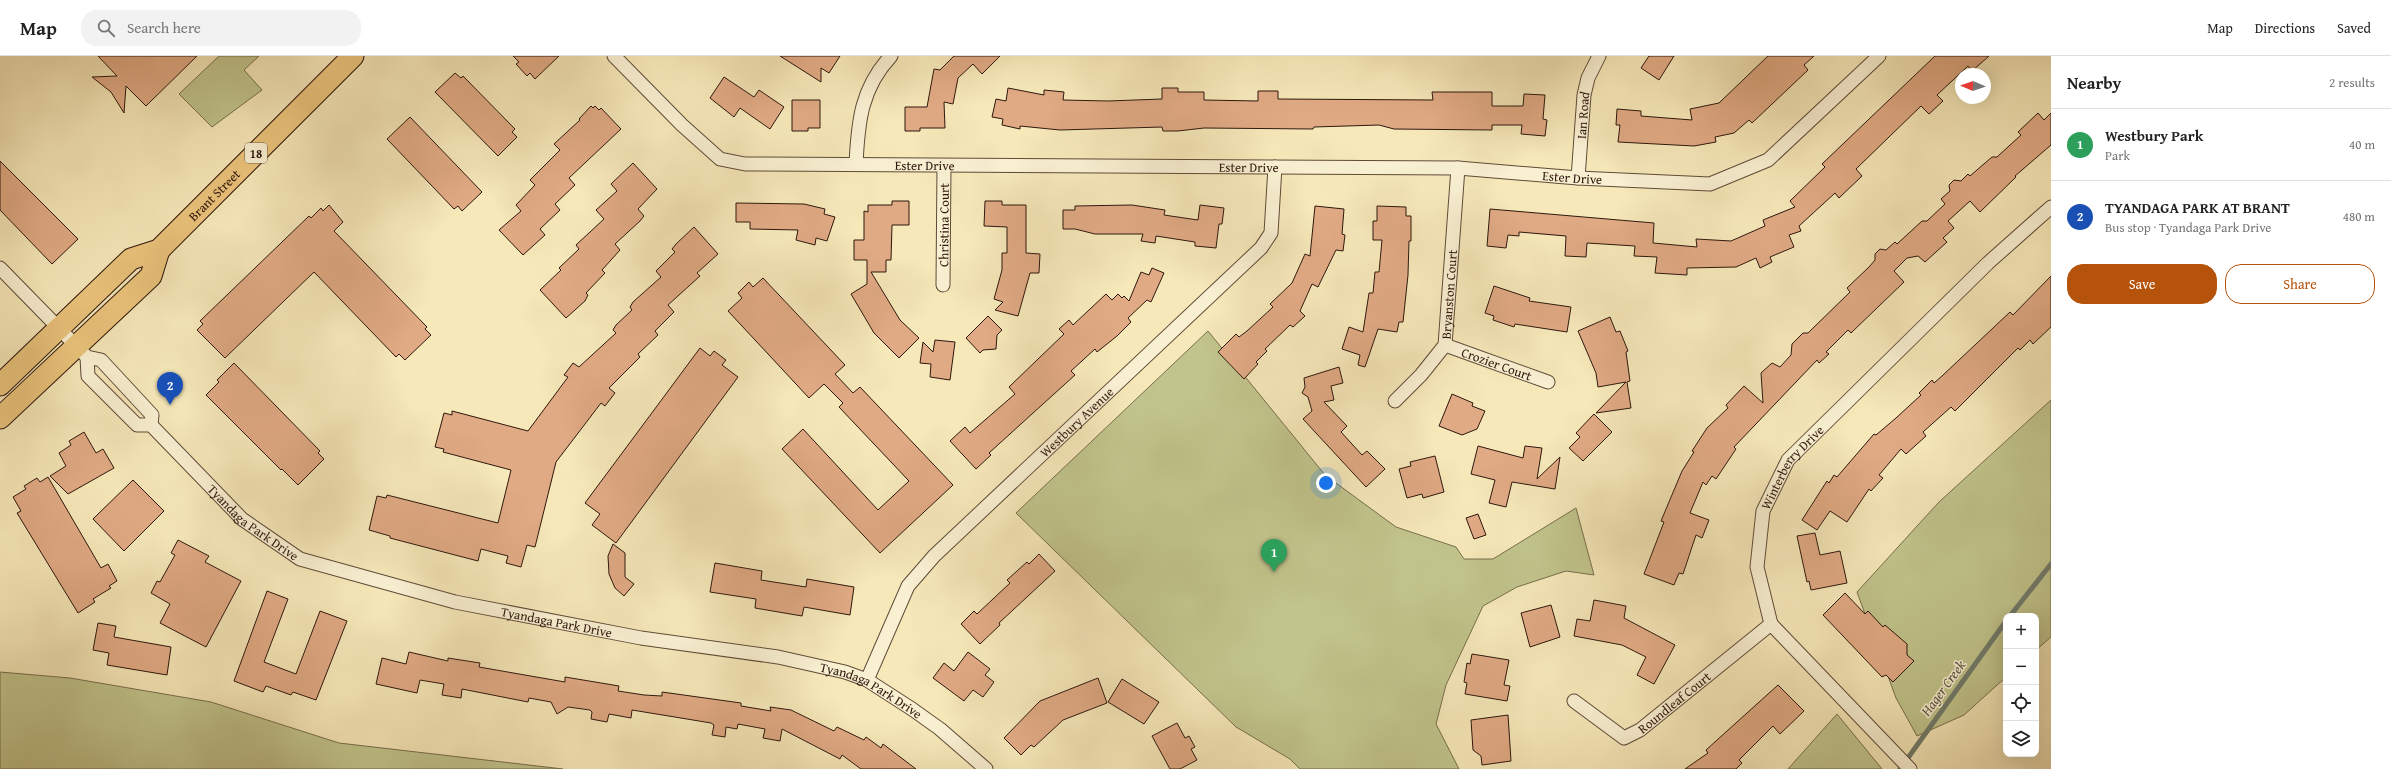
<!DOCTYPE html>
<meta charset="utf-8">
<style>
:root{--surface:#fff;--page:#f2f2f2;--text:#222;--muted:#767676;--line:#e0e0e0;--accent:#b45309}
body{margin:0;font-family:"Gentium Book Plus",serif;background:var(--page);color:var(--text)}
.controls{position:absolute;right:12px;bottom:12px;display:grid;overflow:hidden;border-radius:8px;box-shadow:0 4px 16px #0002}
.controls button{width:36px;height:36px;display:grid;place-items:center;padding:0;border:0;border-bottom:1px solid var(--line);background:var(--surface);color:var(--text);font:20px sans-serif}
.compass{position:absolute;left:1955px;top:12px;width:36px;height:36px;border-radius:50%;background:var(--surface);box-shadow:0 4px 16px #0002;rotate:272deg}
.you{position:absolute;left:1326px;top:427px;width:14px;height:14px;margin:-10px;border:3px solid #fff;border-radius:50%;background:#1a73e8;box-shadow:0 0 0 6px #1a73e833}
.badge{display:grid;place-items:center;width:26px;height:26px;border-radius:50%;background:var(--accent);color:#fff;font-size:13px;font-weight:700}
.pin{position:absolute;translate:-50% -33px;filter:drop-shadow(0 1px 2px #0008)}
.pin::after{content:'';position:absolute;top:21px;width:14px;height:12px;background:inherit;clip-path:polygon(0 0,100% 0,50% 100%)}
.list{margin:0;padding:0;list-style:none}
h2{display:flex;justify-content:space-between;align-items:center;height:52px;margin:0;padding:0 16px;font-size:17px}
h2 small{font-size:13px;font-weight:400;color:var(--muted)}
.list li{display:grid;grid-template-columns:26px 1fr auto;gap:12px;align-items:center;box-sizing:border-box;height:72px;padding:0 16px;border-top:1px solid var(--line)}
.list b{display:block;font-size:15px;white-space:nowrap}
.list p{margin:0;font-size:13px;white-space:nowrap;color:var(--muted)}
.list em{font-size:13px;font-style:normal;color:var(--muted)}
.actions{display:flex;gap:8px;padding:12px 16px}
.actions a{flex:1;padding:9px 0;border:1px solid var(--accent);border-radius:16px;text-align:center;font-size:14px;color:var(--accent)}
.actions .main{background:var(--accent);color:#fff}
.icon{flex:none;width:22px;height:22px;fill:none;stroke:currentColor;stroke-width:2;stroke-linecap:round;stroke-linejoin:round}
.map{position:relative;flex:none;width:2051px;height:713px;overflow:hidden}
header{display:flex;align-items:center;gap:24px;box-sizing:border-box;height:56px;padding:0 20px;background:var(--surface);border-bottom:1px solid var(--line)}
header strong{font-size:19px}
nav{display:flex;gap:22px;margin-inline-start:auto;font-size:14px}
.search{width:280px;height:36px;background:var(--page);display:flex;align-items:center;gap:10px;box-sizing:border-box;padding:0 14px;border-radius:16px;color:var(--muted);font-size:15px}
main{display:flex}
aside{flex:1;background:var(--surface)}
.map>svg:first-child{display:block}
.green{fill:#c1c48c;stroke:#786e4c}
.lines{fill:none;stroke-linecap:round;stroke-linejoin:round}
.stream{stroke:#717c6c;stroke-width:5}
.building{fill:#e0aa84;stroke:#2e170d}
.street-casing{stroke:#604b38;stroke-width:15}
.primary-casing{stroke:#2e170d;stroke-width:23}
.street{stroke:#f9f0d2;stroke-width:13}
.primary{stroke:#ebc47c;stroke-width:21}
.labels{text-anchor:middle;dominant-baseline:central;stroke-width:3;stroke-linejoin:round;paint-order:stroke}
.shield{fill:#f9f0d2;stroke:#6b5848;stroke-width:1}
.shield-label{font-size:12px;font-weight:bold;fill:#2e170d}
.street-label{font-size:13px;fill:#2e170d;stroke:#f9f0d2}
.water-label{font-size:14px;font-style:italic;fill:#555244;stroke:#f9f0d2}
</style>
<header>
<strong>Map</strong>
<div class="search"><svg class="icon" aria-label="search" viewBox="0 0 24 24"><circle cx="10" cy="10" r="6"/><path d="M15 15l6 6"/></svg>Search here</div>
<nav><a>Map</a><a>Directions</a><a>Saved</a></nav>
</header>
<main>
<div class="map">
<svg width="2051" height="713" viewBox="0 0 2051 713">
<rect width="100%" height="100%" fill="#f6e8b9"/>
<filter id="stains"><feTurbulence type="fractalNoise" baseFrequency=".005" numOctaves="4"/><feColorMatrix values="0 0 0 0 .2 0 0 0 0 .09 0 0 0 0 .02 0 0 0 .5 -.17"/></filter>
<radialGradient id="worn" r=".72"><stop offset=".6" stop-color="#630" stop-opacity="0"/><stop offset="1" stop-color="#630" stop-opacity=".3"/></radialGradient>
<path class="green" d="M219 0H259L244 14 262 34 212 71 179 38Z
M1208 275 1325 419 1396 471 1456 491 1464 503H1493L1576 452 1594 519 1566 515 1517 531 1483 550 1446 629 1436 668 1459 713H1300L1290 703 1236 671 1016 457Z
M2051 344V581L2036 594V560H2006V621L1964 659 1917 680 1896 642 1857 536 1939 446Z
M0 616 70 622 211 646 339 687 563 713H0Z
M1837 658 1882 713H1788Z"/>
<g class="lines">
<path class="stream" d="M2010 560 2051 508
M1900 713 2006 565"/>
</g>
<path class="building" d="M98 0H197L146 50 126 30 124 57 111 36 92 21 117 20Z
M513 0H559L535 23 530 17 527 20 516 8 519 6Z
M780 0H840L829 17 821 12V26Z
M954 0H1000L982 18 973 8 958 22 953 48 944 46 945 72H920V75H905V51H927L934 13 940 14Z
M1649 0H1674L1659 24 1641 12Z
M1768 0H1814L1804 9 1808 14 1752 67 1749 64 1734 77 1715 81 1716 86 1694 90 1618 86 1620 69H1616L1617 53 1641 55V60L1692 64 1690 53 1719 47Z
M1935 0H1989L1972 15 1968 10 1937 39 1943 45 1929 58 1921 50 1856 113 1862 120 1839 142 1835 137 1799 170 1801 175 1789 179 1794 191 1770 201 1772 206 1760 212 1756 202 1736 211 1687 212V219L1655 217 1657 201 1634 200 1635 190 1587 187 1586 201 1565 200 1566 180 1519 176V180L1508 179 1506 192 1487 190 1490 153 1654 167 1653 187 1697 191 1696 183 1731 185 1765 170 1763 164 1795 151 1790 145 1825 111 1822 108Z
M455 17 461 22 463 20 515 73 512 76 517 81 498 100 435 36Z
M724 21 754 41 759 34 784 51 770 73 740 52 734 61 710 42Z
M1008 32 1044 39V34L1064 36 1063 44 1108 45 1162 43V32H1178V36H1204V44L1258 45V35H1278V43L1433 44 1432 36H1492V50H1523L1524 38 1545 39 1543 63 1547 64 1545 80 1521 78 1522 69H1492V74L1394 73 1379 69 1314 71 1313 73 1204 72 1178 75H1163L1162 71 1060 74 1020 70V73L1002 69 1003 63 992 61 996 43 1006 45Z
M792 44H820V72H808V75H792Z
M591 50 593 52 595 50 599 54 601 52 621 73 569 122 575 129 555 148 560 154 540 173 545 179 523 199 499 174 521 155 516 149 535 129 530 124 560 94 554 88 580 64 579 63Z
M2038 57 2044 64 2051 57V89L2015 120 2016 121 1980 156 1970 145 1948 165 1954 172 1943 182 1947 186 1925 206 1918 200 1907 202 1894 215 1904 226 1851 277 1848 274 1826 296 1829 298 1819 307 1817 304 1734 391 1736 393 1716 423 1712 420 1706 429 1703 426 1690 457 1709 464 1702 482 1696 479 1683 518 1679 517 1674 529 1644 518 1664 466 1661 465 1682 415 1694 396 1692 395 1707 372 1728 352 1726 349 1744 330 1763 347 1761 317 1772 307 1780 311 1791 299 1792 288 1803 277H1808L1850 236 1847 232 1869 211 1875 204V198L1880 193 1886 194 1895 186 1897 188 1922 165H1927L1945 148 1941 143 1950 135 1949 129 1954 124 1961 125 1968 118 1970 120 1992 101H1997L2021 79 2018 76Z
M410 61 482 136 462 155 458 150 454 153 387 83Z
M0 105 78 183 52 208 0 154Z
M633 107 657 133 638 153 644 160 640 165 615 188 620 194 602 214 605 217 586 237 588 239 585 245 566 262 540 234 561 214 559 212 579 193 576 189 604 163 596 154 617 135 611 128Z
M892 145H909V169H892L891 204H886V216H871L900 264 919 282 899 302 874 277 851 238 867 228V204H854V184H864V155L868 156V149H892Z
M985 145H1002V149H1026V197L1040 198 1039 217H1030L1018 260 995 254 1003 246 994 243 1002 214V197H1007V171L984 170Z
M736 147 804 148 825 153 824 158 835 161 827 185 816 182 815 189 796 184 798 174 750 173V166H736Z
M329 149 343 166 334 175 427 271 425 273 431 279 405 304 399 298 396 301 314 216 225 302 197 274 203 268 200 265 309 160 311 162 321 152 323 155Z
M1132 149 1165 154 1164 159 1198 164 1200 149 1224 152 1222 168H1219L1216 192 1195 190V186L1156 180 1155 187 1141 185 1143 178H1095L1075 173H1063V154H1075V150Z
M1315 150 1344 153 1342 178 1345 179 1343 195 1336 194 1318 231 1312 228 1300 255 1305 260 1293 271 1290 269 1265 293 1267 295 1256 306 1258 308 1244 323 1218 296 1236 278 1239 281 1247 275 1273 251 1270 248 1292 227 1305 198 1310 200Z
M1377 150 1406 151V160H1411V185H1409L1408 219 1403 266H1399L1397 276 1378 273 1365 311 1358 309 1360 299 1342 293 1349 271 1363 276 1369 237H1373L1375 216H1379L1382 184H1373V165H1377Z
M694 171 718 198 697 217 700 220 668 249 674 256 655 275 658 279 638 298 640 301 609 332 615 337 605 350 601 347 556 406 535 491 527 489 521 511 506 507 508 500 481 493 478 505 390 482V480L369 474 377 440 386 442 387 439 498 467 511 414 443 396 444 393 435 391 444 357 452 359V355L528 375 568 321 564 319 573 307 579 311 616 277 613 274 616 269 632 254 630 251 633 246 661 221 656 215 675 196 672 193 676 188Z
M1152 212 1164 217 1151 246 1147 244 1128 262 1131 266 1117 280 1097 296 1095 293 1071 315 1075 319 989 397 991 399 976 413 950 385 965 371 970 377 1015 338 1009 331 1064 278 1059 273 1069 264 1073 269 1106 238 1112 244 1118 238 1122 242 1124 240 1129 245 1141 216 1149 219Z
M2051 220V271L2033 288 2030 284 2020 294 2018 292 1955 355 1951 351 1923 376 1926 380 1906 398 1901 393 1879 419 1883 422 1871 435 1869 433 1847 466 1830 455 1817 474 1802 464 1827 425 1829 427 1834 419 1837 421 1874 378 1876 379 1896 362 1921 339 1919 337 1932 324 1934 327 1942 320 2010 256 2013 259Z
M763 222 845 309 835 318 853 337 860 331 953 429 880 497 782 393 803 373 878 454 909 425 839 351 843 347 824 328 809 342 728 255 742 242 738 237 749 226 753 231Z
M1494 230 1530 242 1529 245 1571 251 1567 276 1515 268 1514 271 1493 264 1494 260 1485 257Z
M988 260 1002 274 997 279 996 293 983 294 980 297 966 282Z
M1610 261 1616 276 1620 275 1628 295 1626 296 1630 325 1627 326 1631 352 1596 357 1626 326 1598 331 1596 317 1578 275Z
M935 284 955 286 950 324 930 321 931 308 920 307 923 286 933 296Z
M700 292 710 300 714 295 726 304 722 309 738 321 616 487 592 469 600 458 585 447Z
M234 307 320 395 318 397 324 403 298 429 282 413 281 414 206 339 219 326 217 324Z
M1339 311 1343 327 1331 330 1334 344 1324 346 1347 370 1341 376 1362 399 1367 395 1385 413 1366 431 1303 363 1312 355 1308 341 1302 337 1305 331 1304 322Z
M1452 338 1473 347 1472 350 1485 355 1477 373 1462 379 1439 370Z
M1594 358 1612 376 1583 405 1569 392 1580 381 1576 377Z
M84 376 96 397 103 393 114 412 68 438 50 420 66 410 59 397 71 389 69 385Z
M1478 390 1523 402 1525 390 1542 392 1537 423 1560 401 1555 433 1512 426 1506 451 1489 447 1495 424 1471 418Z
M1435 400 1444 436 1423 442 1422 438 1407 442 1399 413 1411 410 1410 406Z
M48 421 101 512 108 508 117 525 109 530 111 532 93 543 95 546 78 557 17 457 21 455 13 441 26 433 24 430 37 422 40 426Z
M133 424 164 455 124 495 93 463Z
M1478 458 1486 479 1474 483 1466 462Z
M1815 477 1820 499 1840 495 1847 527 1811 534 1809 525 1807 526 1797 480Z
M178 484 209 500 205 506 241 525 206 591 160 567 170 548 151 537 157 525 160 526 175 499 171 497Z
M613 488 625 497V521L634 528 624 540 615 532 609 518 608 500Z
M1039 498 1055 515 999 567 1000 569 980 588 961 568 974 555 977 558 1010 527 1007 524 1027 506 1029 508Z
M715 507 762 515 761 524 806 531 807 523 854 531 850 559 804 551 802 560 755 552 756 543 710 536Z
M267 535 288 543 264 606 296 618 320 555 347 565 316 644 293 636 291 639 266 630 263 636 234 625Z
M1845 537 1865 558 1868 555 1883 571 1885 569 1907 588V599L1914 605 1893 626 1886 619 1882 621 1823 559Z
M1594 544 1626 550 1624 562 1675 589 1654 628 1637 619 1646 601 1622 589 1574 580 1577 563 1590 565Z
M1551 549 1560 581 1530 591 1521 557Z
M98 567 116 570 114 581 171 591 167 619 107 609 109 597 93 594Z
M409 596 448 605V602L480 607 479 611 565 626V621L619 630 618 635 644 639 662 640V636L741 647V650L771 655 770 651 791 654 834 675 837 671 864 684 866 681 881 692 883 688 916 713H861L842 699 840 703 782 673 780 685 763 682 765 673 738 668 737 673 726 671 725 681 712 679 714 669 711 667 687 663 632 654 631 662 609 658 607 666 591 663 592 656 590 654 568 651 557 658 551 646 529 642 528 646 462 633 461 642 442 639 444 628 420 624 417 637 376 628 382 602 406 608Z
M968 596 990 613 985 619 994 626 983 641 973 634 964 645 933 622 944 607 954 615Z
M1472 598 1509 604 1504 629 1510 630 1507 645 1465 638 1467 627 1464 626 1467 607 1470 608Z
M1098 622 1107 647 1063 664 1034 691 1031 689 1021 699 1004 682 1040 645Z
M1122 623 1159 646 1144 668 1108 646Z
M1778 629 1804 655 1780 678 1773 670 1739 704 1742 707 1736 713H1685L1708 697 1706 694Z
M1508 659 1511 705 1482 709 1481 700 1473 694 1471 664Z
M1177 667 1185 682 1189 680 1195 691 1191 693 1197 704 1180 713H1170L1152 680Z"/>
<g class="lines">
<defs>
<g id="street">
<path id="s1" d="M614 0 682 69 720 103 745 108 1458 112 1578 122 1710 128 1768 104 1879 0"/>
<path d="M856 108C858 66 861 32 891 0"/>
<path id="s2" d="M1578 122 1584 39 1588 22 1599 0"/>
<path d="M0 212 87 301 101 304 152 359 151 369"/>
<path id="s3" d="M943 229 944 110"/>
<path id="s4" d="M1445 289 1548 326"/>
<path id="s5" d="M87 301 88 320 137 369H151L242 463 300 503 455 546 641 582 778 601 845 616 867 624 912 653 940 673 986 713"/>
<path id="s6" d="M1395 345 1421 319 1445 289 1458 112"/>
<path id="s7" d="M867 624 908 530 934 500 1261 192 1271 177 1275 111"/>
<path id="s8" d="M1574 645 1624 682 1640 674 1771 568"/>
<path id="s9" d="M1910 713 1771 568 1757 511 1763 455 1788 404 1988 207 2051 151"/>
</g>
<g id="primary">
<path id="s10" d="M0 329 131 203 159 194 353 0"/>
<path d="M0 362 151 220 159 194"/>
</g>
</defs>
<use href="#street" class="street-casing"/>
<use href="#primary" class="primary-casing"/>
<use href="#street" class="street"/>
<use href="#primary" class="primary"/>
</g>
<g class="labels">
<rect class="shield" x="245" y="87" width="22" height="20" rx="3"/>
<g class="shield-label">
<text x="256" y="97">18</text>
</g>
<g class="street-label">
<text stroke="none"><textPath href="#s2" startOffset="63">Ian Road</textPath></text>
<text stroke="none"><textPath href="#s1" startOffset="353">Ester Drive</textPath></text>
<text stroke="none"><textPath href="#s1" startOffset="677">Ester Drive</textPath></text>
<text stroke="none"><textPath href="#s1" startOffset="1001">Ester Drive</textPath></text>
<text stroke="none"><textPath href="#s10" startOffset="289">Brant Street</textPath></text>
<text stroke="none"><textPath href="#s3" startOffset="60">Christina Court</textPath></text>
<text stroke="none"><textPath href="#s6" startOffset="126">Bryanston Court</textPath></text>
<text stroke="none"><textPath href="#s4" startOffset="55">Crozier Court</textPath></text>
<text stroke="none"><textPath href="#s7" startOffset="338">Westbury Avenue</textPath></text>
<text stroke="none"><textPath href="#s9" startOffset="369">Winterberry Drive</textPath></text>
<text stroke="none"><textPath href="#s5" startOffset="244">Tyandaga Park Drive</textPath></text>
<text stroke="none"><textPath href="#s5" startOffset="568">Tyandaga Park Drive</textPath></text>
<text stroke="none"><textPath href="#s5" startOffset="892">Tyandaga Park Drive</textPath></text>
<text stroke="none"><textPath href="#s8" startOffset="124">Roundleaf Court</textPath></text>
</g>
<g class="water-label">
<text transform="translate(1943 632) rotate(-54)">Hager Creek</text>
</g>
</g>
<rect width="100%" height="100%" filter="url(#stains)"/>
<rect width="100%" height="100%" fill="url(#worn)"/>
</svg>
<div class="controls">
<button>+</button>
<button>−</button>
<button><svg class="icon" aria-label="locate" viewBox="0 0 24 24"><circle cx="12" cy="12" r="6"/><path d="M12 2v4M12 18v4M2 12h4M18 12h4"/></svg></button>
<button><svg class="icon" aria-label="layers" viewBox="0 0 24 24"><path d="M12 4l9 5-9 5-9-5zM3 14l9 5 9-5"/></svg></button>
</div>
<svg class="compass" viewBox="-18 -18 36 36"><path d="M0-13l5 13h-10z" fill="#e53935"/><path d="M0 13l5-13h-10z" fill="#767676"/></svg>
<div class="you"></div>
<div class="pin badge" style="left:1274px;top:516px;background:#2e9e5b">1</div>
<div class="pin badge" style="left:170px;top:349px;background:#1a4fb4">2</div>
</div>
<aside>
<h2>Nearby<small>2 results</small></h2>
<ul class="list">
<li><span class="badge" style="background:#2e9e5b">1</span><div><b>Westbury Park</b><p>Park</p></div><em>40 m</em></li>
<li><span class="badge" style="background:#1a4fb4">2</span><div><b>TYANDAGA PARK AT BRANT</b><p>Bus stop · Tyandaga Park Drive</p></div><em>480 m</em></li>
</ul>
<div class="actions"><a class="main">Save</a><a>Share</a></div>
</aside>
</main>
